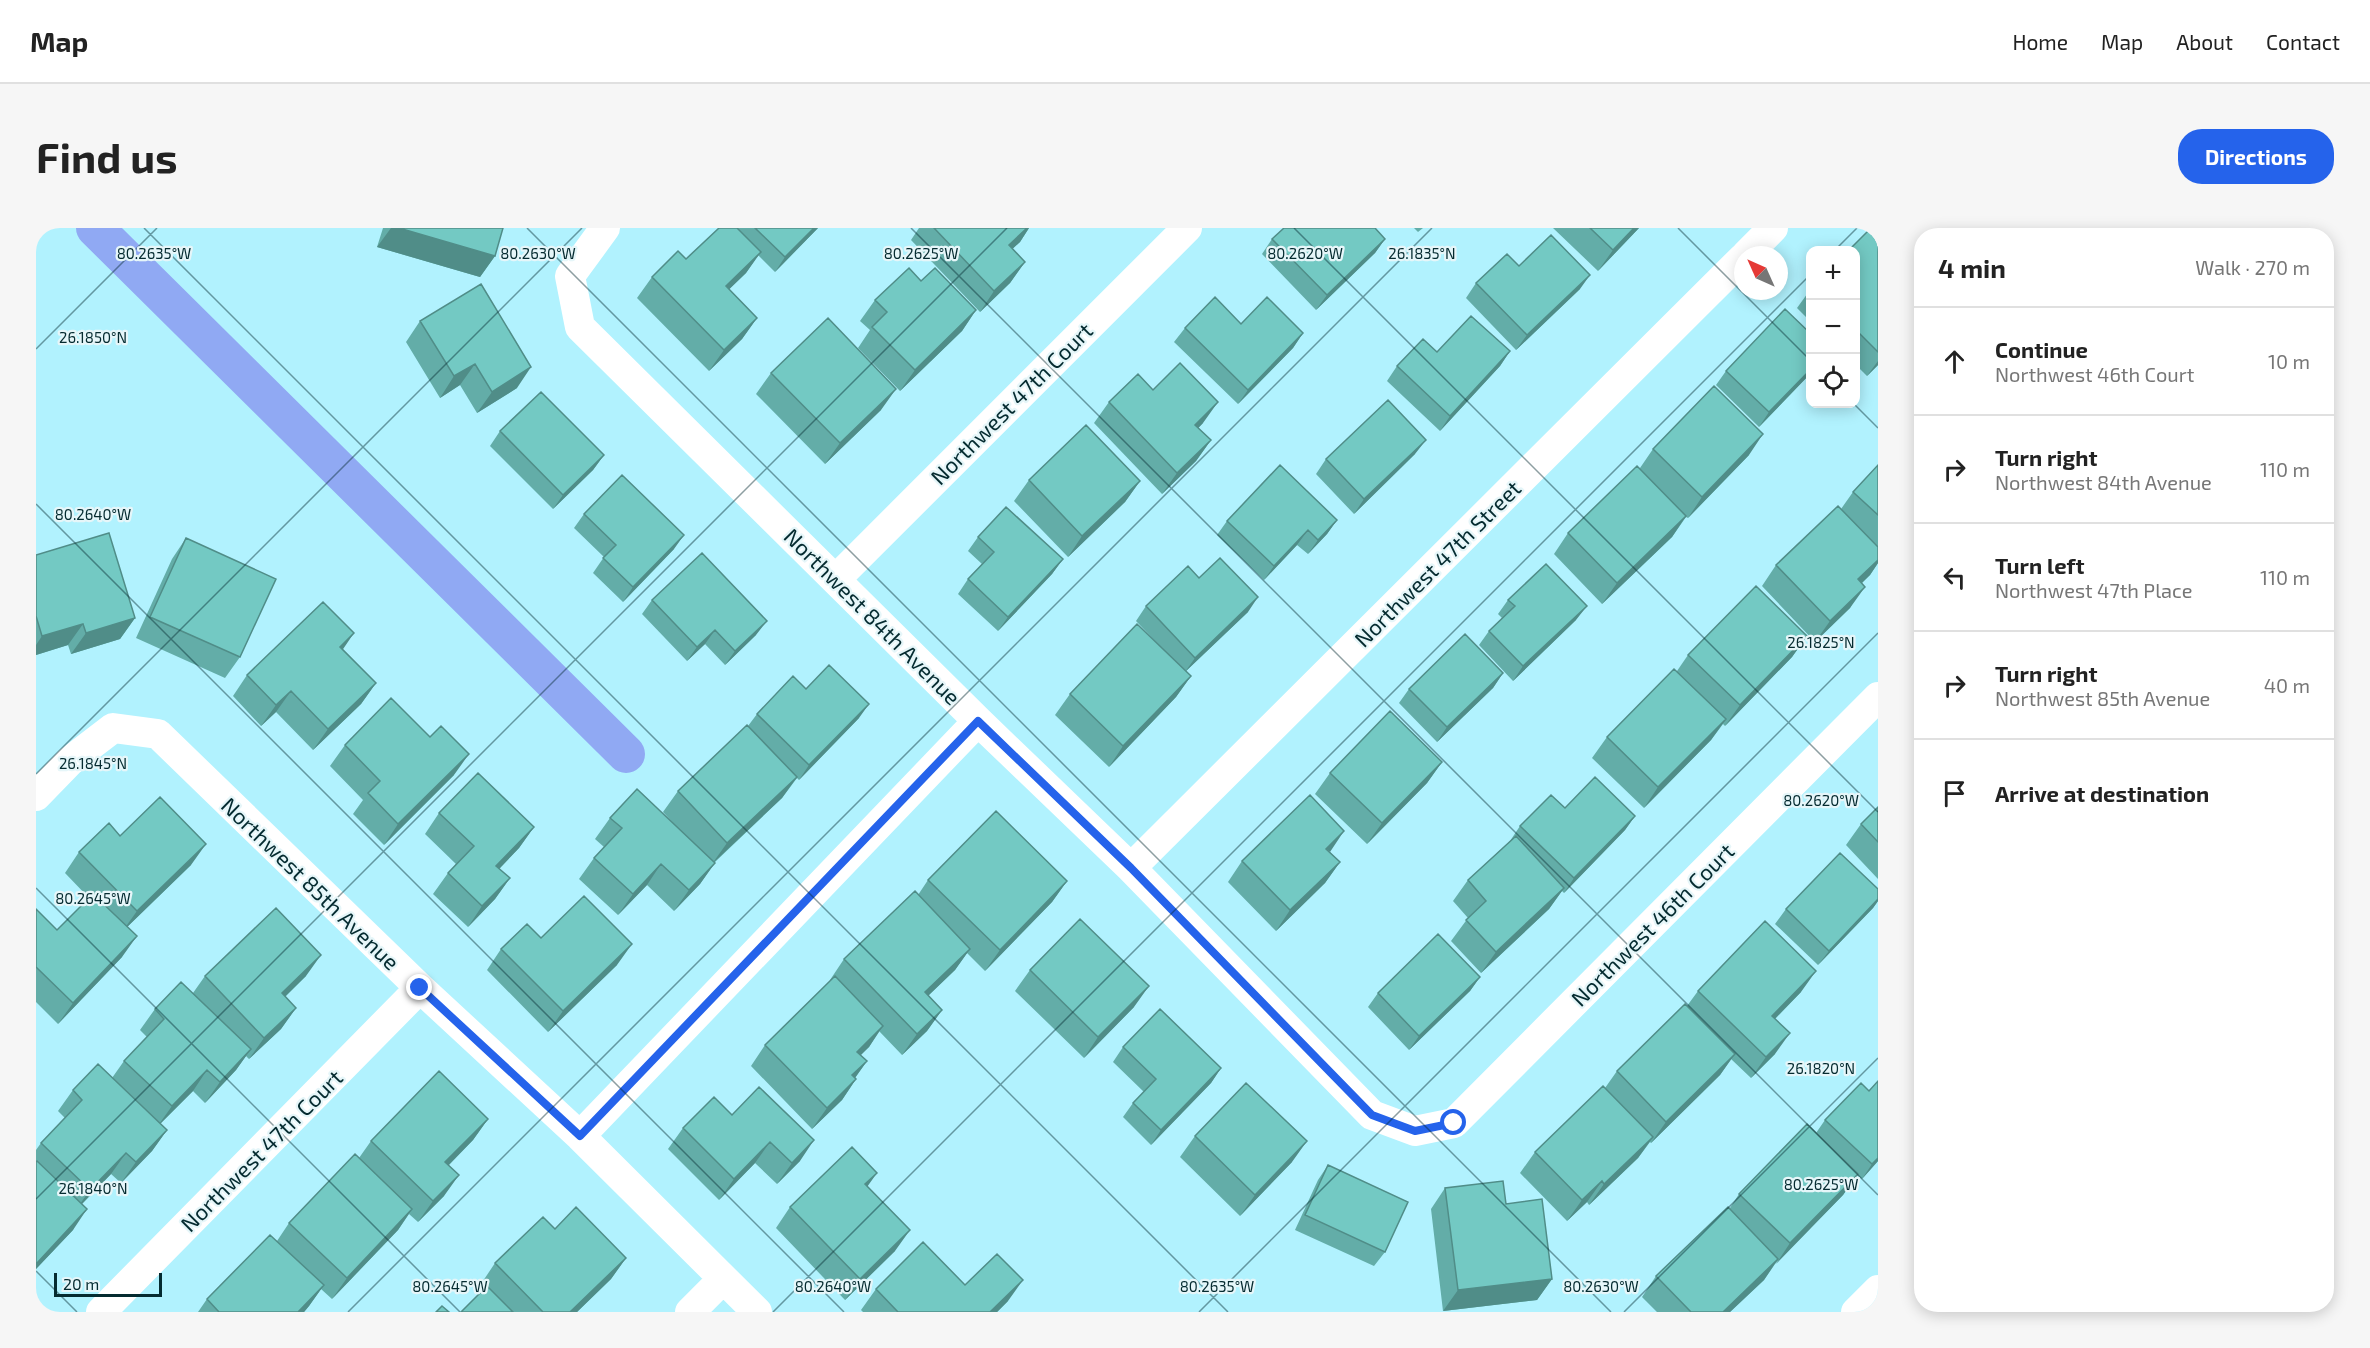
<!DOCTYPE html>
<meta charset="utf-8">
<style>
:root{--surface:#fff;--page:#f6f6f6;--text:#222;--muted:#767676;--line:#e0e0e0;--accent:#2563eb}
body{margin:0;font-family:"Exo 2",sans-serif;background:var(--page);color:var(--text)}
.controls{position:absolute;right:18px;top:18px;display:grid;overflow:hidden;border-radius:12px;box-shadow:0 3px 15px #0003}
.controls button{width:54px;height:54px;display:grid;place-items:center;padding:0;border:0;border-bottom:2px solid var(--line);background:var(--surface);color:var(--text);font:30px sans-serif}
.compass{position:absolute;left:1698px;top:18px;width:54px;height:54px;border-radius:50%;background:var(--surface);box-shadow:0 3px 15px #0003;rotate:315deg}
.scale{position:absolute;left:18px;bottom:15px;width:108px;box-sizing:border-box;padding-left:6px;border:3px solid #052b30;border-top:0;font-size:16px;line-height:21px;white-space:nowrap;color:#052b30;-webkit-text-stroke:4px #e6f6f9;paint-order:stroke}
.stop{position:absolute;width:18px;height:18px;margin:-14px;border:4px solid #2563eb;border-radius:50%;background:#fff}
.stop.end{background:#2563eb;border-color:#fff;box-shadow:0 2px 6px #0008}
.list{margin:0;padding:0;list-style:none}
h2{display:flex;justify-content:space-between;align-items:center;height:78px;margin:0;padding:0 24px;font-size:26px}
h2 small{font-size:20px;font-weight:400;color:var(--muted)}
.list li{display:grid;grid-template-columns:39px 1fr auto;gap:18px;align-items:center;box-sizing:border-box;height:108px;padding:0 24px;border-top:2px solid var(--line)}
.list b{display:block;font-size:22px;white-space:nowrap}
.list p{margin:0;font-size:20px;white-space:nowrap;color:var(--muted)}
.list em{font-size:20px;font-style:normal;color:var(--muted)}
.icon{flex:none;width:33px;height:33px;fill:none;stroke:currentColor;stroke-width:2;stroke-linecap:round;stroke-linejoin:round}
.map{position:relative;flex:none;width:1842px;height:1084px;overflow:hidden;border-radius:24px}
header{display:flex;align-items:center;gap:36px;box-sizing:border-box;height:84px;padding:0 30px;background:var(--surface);border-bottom:2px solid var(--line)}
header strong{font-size:28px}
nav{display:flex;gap:33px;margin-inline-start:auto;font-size:21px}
.intro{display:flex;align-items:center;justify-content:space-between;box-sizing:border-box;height:144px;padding:0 36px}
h1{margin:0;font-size:42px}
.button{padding:15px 27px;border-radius:24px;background:var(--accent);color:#fff;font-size:21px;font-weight:700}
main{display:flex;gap:36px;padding:0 36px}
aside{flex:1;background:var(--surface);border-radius:24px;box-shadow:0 3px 15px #0003}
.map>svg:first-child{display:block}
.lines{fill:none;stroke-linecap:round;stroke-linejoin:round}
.canal{stroke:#90a9f3;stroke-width:38}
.street{stroke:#fff;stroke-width:30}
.wall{fill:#63ada8}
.shaded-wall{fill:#508d88}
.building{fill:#73c9c3;stroke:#508d88;stroke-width:1.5}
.route{stroke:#2563eb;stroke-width:8}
.ticks{fill:none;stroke:#052b30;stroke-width:1.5;stroke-opacity:0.45}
.labels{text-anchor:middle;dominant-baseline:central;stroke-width:4.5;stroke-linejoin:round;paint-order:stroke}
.street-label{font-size:22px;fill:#052b30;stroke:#e6f6f9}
.ticks-label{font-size:15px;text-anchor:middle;fill:#052b30;stroke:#e6f6f9;stroke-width:4.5;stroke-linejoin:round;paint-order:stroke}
</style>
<header>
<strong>Map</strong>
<nav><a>Home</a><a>Map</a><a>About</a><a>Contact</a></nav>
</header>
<div class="intro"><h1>Find us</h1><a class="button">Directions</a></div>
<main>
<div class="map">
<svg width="1842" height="1084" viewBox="0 0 1842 1084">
<rect width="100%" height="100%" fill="#b1f2fe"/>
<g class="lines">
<path class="canal" d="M59 0 590 526"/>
<path class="street" d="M569 0 534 48 544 99 942 493 1095 640 1336 887 1379 903 1418 895 1842 469
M1710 27 1737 0
M800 351 1151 0
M0 568 34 533 77 500 122 506 384 760 544 908 721 1084
M1095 640 1707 30
M544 908 942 493
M65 1084 384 760
M654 1084 687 1051
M1820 1084 1842 1062"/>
</g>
<path class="wall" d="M347 0H467L459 28 444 49 341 19Z
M683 0H782L739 44 722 27 710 45 693 61 721 90 706 111 673 143 601 70 616 49 650 31Z
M883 0H993L984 14 976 21 989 34 974 55 944 84 875 12Z
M1378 0H1387L1382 4Z
M1517 0H1603L1562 43Z
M1842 0V137L1831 148 1820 137V22Z
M1236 11H1349L1339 25 1280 82 1226 26Z
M1483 38 1544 61 1480 122 1430 70 1440 55Z
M885 53 940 82 926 103 864 163 822 120 834 102 824 93 839 72Z
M1774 62V93L1761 80Z
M384 93 481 160 441 185 424 157 404 170 370 114Z
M1205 96 1267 105 1257 120 1202 176 1138 114 1149 100Z
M1474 123 1464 138 1404 203 1351 153 1361 138 1401 124Z
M1690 143 1774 146 1723 199 1680 157Z
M735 145 845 182 789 236 720 166Z
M1117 162 1167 195 1162 200 1175 212 1160 233 1126 266 1058 195 1073 174Z
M464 203 568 227 557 242 517 281 454 218Z
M1617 221 1713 227 1652 290 1650 289 1636 309 1566 376 1518 326 1532 305 1604 240Z
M1379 226 1318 286 1280 246 1290 231Z
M1842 237V335L1834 347 1826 355 1814 380 1779 414 1726 358 1740 337 1805 281 1817 264Z
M993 252 1104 253 1089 274 1032 329 978 273Z
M548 286 638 321 587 374 557 345 568 329 538 300Z
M1301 292 1291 306 1272 326 1261 317 1228 352 1181 307 1191 293Z
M942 309 1027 331 1016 346 962 403 922 366 932 351 946 336 932 323Z
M150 310 204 429 189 450 100 410 136 331Z
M0 327 99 390 84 411 35 426 32 417 0 427Z
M1163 350 1212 384 1150 443 1155 448 1140 469 1073 539 1019 487 1034 466 1121 415 1100 393 1110 378Z
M616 372 720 407 689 437 669 416 651 433 606 386Z
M1472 372 1540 392 1477 453 1443 417 1453 403 1466 390 1462 386Z
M1771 408 1756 429 1689 498 1687 496 1675 512 1608 580 1556 530 1571 509 1641 443 1652 427Z
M307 421 340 455 325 476 277 522 240 484 225 498 197 468 211 447Z
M1467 445 1457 460 1401 514 1363 475 1373 461Z
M770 461 823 490 763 552 761 550 746 570 679 634 664 656 638 683 611 657 582 687 543 651 558 630 568 619 559 611 574 590 639 597 627 584 642 563 712 498 721 486Z
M394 509 418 547 348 617 317 586 327 572 294 538 309 517Z
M1406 534 1391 555 1331 616 1279 566 1294 545Z
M1842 579V651L1810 617 1825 596Z
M1529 580 1599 588 1589 602 1528 665 1526 663 1513 681 1445 745 1415 713 1432 690 1417 673 1432 652 1474 613 1484 598Z
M403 585 498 599 483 620 463 641 474 650 459 671 432 699 397 666 412 645 420 636 389 606Z
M84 608 155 637 91 699 86 729 22 796 0 774V681L21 702 53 670 29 645 43 624Z
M1294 624 1304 634 1289 655 1240 703 1192 654 1206 633Z
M892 652 1031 653 1016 674 949 743 931 725 919 742 892 768 906 782 891 803 866 827 843 803 833 819 824 827 831 833 819 850 820 851 806 872 776 901 715 838 729 817 794 753V752L808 731 882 667Z
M1842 661V673L1837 680 1782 737 1739 696 1750 681Z
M465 721 581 737 512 804 451 742Z
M994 742 1098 779 1048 830 979 763Z
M169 748H270L249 769 260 780 245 801 213 831 210 828 200 842 169 875 157 863 124 896 131 902 116 923 85 955 75 946 46 976 37 1002 0 1041V922L5 915 29 890 22 883 37 862 76 850 88 833 111 809 104 802 119 781 157 765Z
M1444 749 1434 763 1373 822 1332 779 1342 765Z
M1662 763 1765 764 1739 791V826L1715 850 1695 831 1684 847 1615 915 1614 914 1602 930 1553 977 1551 974 1531 993 1484 945 1499 924 1569 860 1581 843 1651 778Z
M1087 819 1185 840 1175 855 1115 917 1087 889 1097 875 1108 864 1077 834Z
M696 887 764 933 741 956 719 935 683 972 632 921 647 900Z
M452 891 437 912 413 937 408 968 382 994 373 986 362 1002 296 1071 285 1061 273 1078 268 1084H162L171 1071 241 1013 253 995 323 930 335 913Z
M1789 892 1842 933 1826 951 1821 947 1807 967 1739 1036 1728 1052 1694 1084H1621L1606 1069 1620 1048 1694 980 1703 966 1780 905Z
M1159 908 1256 934 1204 988 1144 929Z
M1292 937 1349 1024 1338 1038 1259 1002 1282 952Z
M1409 960 1470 976 1516 1051 1501 1072 1407 1083 1395 981Z
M754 979 859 1023 809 1072 740 1000Z
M519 1001 590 1030 575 1051 541 1084H425L449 1060 445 1056 459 1035Z
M929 1057 972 1073 961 1084H827L825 1082 840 1061Z"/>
<path class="shaded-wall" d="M355 0H363L459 28 444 49 341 19Z
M778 0H782L739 44 749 29Z
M991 0H993L984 14 958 38 973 17Z
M1598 0H1603L1562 43 1577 22Z
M1349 11 1339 25 1280 82 1291 67Z
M725 24 710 45 675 79 690 58Z
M989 34 974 55 944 84 958 63Z
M1554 47 1544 61 1480 122 1491 107Z
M940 82 926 103 864 163 879 142Z
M721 90 706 111 673 143 688 122Z
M1267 105 1257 120 1202 176 1212 162Z
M1474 123 1464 138 1404 203 1414 188Z
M1842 133V137L1831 148Z
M439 136 424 157 404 170 418 148Z
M495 139 481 160 441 185 456 164Z
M1774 142V146L1723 199 1733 184Z
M860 161 845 182 789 236 804 215Z
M1182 174 1167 195 1145 218 1159 197Z
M1727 206 1713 227 1652 290 1666 269Z
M1175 212 1160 233 1126 266 1141 245Z
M1390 212 1379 226 1318 286 1328 271Z
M568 227 557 242 517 281 527 267Z
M1104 253 1089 274 1032 329 1046 308Z
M1650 288 1636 309 1566 376 1581 355Z
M1301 292 1291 306 1272 326 1282 312Z
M1272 302 1261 317 1228 352 1238 338Z
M648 307 638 321 587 374 597 359Z
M1027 331 1016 346 962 403 972 389Z
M1842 332V335L1834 347 1808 372 1822 351Z
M1829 359 1814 380 1779 414 1794 393Z
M1222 369 1212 384 1149 444 1159 430Z
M1551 378 1540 392 1477 453 1487 438Z
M99 390 84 411 35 426 50 405Z
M731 393 720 407 689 437 699 423Z
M47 396 32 417 0 427V417L6 408Z
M679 402 669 416 651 433 661 419Z
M318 405 303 427 304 419Z
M1771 408 1756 429 1689 498 1704 477Z
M1467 445 1457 460 1401 514 1411 499Z
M1155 448 1140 469 1073 539 1087 518Z
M340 455 325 476 277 522 292 501Z
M255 463 240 484 225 498 240 477Z
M833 476 823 490 763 552 773 537Z
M1690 491 1675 512 1608 580 1622 559Z
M433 526 418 547 348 617 362 596Z
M1406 534 1391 555 1331 616 1346 595Z
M761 549 746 570 676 636 691 615Z
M1599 588 1589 602 1528 665 1538 650Z
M498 599 483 620 446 659 460 638Z
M1308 603 1294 624 1290 621Z
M170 616 155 637 86 704 101 683Z
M1304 634 1289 655 1240 703 1254 682Z
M679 635 664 656 638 683 653 662Z
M625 636 611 657 582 687 597 666Z
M474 650 459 671 432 699 446 678Z
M1031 653 1016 674 949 743 964 722Z
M1528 660 1513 681 1445 745 1460 724Z
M1842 671V673L1837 680 1782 737 1793 723Z
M101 708 86 729 22 796 37 775Z
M596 716 581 737 512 804 527 783Z
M934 721 919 742 874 785 889 764Z
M285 727 270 748 231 786 246 765Z
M1780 743 1765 764 1721 809 1736 788Z
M1444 749 1434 763 1373 822 1383 808Z
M1113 758 1098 779 1048 830 1062 809Z
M260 780 245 801 213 831 228 810Z
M906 782 891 803 866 827 881 806Z
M847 798 833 819 807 845 821 824Z
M1754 805 1739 826 1715 850 1730 829Z
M215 821 200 842 169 875 184 854Z
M1699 826 1684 847 1615 915 1630 894Z
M831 833 816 854V847Z
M1185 840 1175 855 1115 917 1125 902Z
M171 842 157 863 121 899 136 878Z
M820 851 806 872 776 901 791 880Z
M452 891 437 912 395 955 409 934Z
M131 902 116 923 85 955 100 934Z
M1617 909 1602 930 1553 977 1568 956Z
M778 912 764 933 741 956 756 935Z
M1271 913 1256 934 1204 988 1219 967Z
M734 914 719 935 683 972 698 951Z
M90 925 75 946 39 983 54 962Z
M1842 930V933L1826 951 1836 936Z
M841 945 826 966 829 956Z
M1822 946 1807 967 1740 1036 1754 1015Z
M423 947 408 968 382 994 397 973Z
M1566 953 1551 974 1531 993 1546 972Z
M51 981 37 1002 0 1041V1036Z
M376 981 362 1002 296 1071 311 1050Z
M874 1002 859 1023 809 1072 824 1051Z
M590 1030 575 1051 541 1084H534Z
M1742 1031 1728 1052 1694 1084H1687Z
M1516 1051 1501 1072 1407 1083 1422 1062Z
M987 1052 972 1073 961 1084H954Z
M288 1057 273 1078 268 1084H262Z"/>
<path class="building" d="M363 0H467L459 28Z
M683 0H701L725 24 690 58 721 90 688 122 616 49 642 23 650 31Z
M719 0H778L749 29Z
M898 0H991L973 17 989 34 958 63Z
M1248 0H1339L1349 11 1291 67 1236 11Z
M1554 0H1598L1577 22Z
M1835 0H1842V124L1820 102V22H1813Z
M1515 7 1554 47 1491 107 1440 55 1471 26 1483 38Z
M873 40 885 53 899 40 940 82 879 142 836 99 851 84 839 72Z
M445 56 495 139 456 164 439 136 418 148 384 93Z
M1179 69 1205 96 1231 69 1267 105 1212 162 1149 100Z
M1749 81 1774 105V142L1733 184 1690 143Z
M1435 88 1474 123 1414 188 1361 138 1387 111 1401 124Z
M792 90 860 161 804 215 735 145Z
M1144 135 1182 174 1159 197 1175 212 1141 245 1073 174 1102 146 1117 162Z
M1678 158 1727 206 1666 269 1617 221Z
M505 164 568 227 527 267 464 203Z
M1352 172 1390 212 1328 271 1290 231Z
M1050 197 1104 253 1046 308 993 252Z
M1244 237 1301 292 1282 312 1272 302 1238 338 1191 293Z
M1842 237V287L1817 264Z
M1601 238 1650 288 1581 355 1532 305Z
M586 247 648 307 597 359 567 330 580 317 548 286Z
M1802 278 1842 319V332L1822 351 1829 359 1794 393 1740 337Z
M970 279 1027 331 972 389 932 351 958 324 942 309Z
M73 305 99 390 50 405 47 396 6 408 0 388V327Z
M150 310 240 351 204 429 114 389Z
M666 325 731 393 699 423 679 402 661 419 616 372Z
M1184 330 1222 369 1159 430 1110 378 1152 338 1163 350Z
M1510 336 1551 378 1487 438 1453 403 1479 378 1472 372Z
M1720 358 1771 408 1704 477 1652 427Z
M287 374 318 405 304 419 340 455 292 501 255 463 240 477 211 447Z
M1101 396 1155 448 1087 518 1034 466Z
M1429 406 1467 445 1411 499 1373 461Z
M793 437 833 476 773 537 721 486 757 448 770 461Z
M1638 441 1690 491 1622 559 1571 509Z
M355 470 394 509 405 498 433 526 362 596 332 565 344 553 309 517Z
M1354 483 1406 534 1346 595 1294 545Z
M711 497 761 549 691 615 642 563Z
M442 545 498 599 460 638 474 650 446 678 412 645 438 618 403 585Z
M1559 549 1599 588 1538 650 1484 598 1515 567 1529 580Z
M601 561 679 635 653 662 625 636 597 666 558 630 586 600 574 590Z
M1274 567 1308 603 1290 621 1304 634 1254 682 1206 633Z
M124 569 170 616 101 683 43 624 73 595 84 608Z
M1842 579V614L1825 596Z
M960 583 1031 653 964 722 892 652Z
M1480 608 1528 660 1460 724 1430 692 1450 673 1432 652Z
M1804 625 1842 661V671L1793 723 1750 681Z
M879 663 934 721 889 764 906 782 881 806 808 731Z
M57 666 101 708 37 775 0 739V681L21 702Z
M548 668 596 716 527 783 465 721 491 696 505 710Z
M240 680 285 727 246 765 260 780 228 810 169 748Z
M1044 691 1113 758 1062 809 994 742Z
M1729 693 1780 743 1736 788 1754 805 1730 829 1662 763Z
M1402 706 1444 749 1383 808 1342 765Z
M799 748 847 798 821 824 831 833 816 847 820 851 791 880 729 817Z
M145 754 215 821 184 854 171 842 136 878 88 833 128 791 119 781Z
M1649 776 1699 826 1630 894 1581 843Z
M1124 781 1185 840 1125 902 1097 875 1120 851 1087 819Z
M62 836 131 902 100 934 90 925 54 962 5 915 46 872 37 862Z
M403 843 452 891 409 934 423 947 397 973 335 913Z
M1842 853V930L1836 936 1789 892 1825 855 1833 863Z
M1210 855 1271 913 1219 967 1159 908Z
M1567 858 1617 909 1568 956 1566 953 1546 972 1499 924Z
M723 859 778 912 756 935 734 914 698 951 647 900 678 869 696 887Z
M1771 896 1822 946 1754 1015 1703 966Z
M816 919 841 945 829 956 874 1002 824 1051 754 979Z
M319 926 376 981 311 1050 253 995Z
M1 933 51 981 0 1036V934Z
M1292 937 1372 974 1349 1024 1269 987Z
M1467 953 1470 976 1506 971 1516 1051 1422 1062 1409 960Z
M540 979 590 1030 534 1084H507L459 1035 507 989 519 1001Z
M1692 979 1742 1031 1687 1084H1655L1620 1048Z
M234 1007 288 1057 262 1084H183L171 1071Z
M887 1014 929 1057 961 1026 987 1052 954 1084H862L840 1061Z
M451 1058 477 1084H425Z
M406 1078 413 1084H400Z"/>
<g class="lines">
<path class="route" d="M384 760 544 908 942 493 1095 640 1336 887 1379 903 1418 895"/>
</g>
<path class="ticks" d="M108 0 1192 1084M491 0 1575 1084M875 0 1842 967M1258 0 1842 584M1642 0 1774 132M1799 22 1821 0M0 121 121 0M1818 176 1842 200M0 276 808 1084M0 546 546 0M0 660 424 1084M0 971 971 0M0 1043 41 1084M312 1084 1396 0M737 1084 1774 47M1163 1084 1842 405M1588 1084 1842 830"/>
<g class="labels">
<g class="street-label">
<text transform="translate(975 175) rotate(-45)">Northwest 47th Court</text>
<text transform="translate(1401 335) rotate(-45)">Northwest 47th Street</text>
<text transform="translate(837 388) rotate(45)">Northwest 84th Avenue</text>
<text transform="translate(275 655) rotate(44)">Northwest 85th Avenue</text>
<text transform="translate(1616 696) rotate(-45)">Northwest 46th Court</text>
<text transform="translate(225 922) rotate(-45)">Northwest 47th Court</text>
</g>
</g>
<g class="ticks-label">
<text x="118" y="31">80.2635°W</text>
<text x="502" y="31">80.2630°W</text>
<text x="885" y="31">80.2625°W</text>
<text x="1269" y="31">80.2620°W</text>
<text x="1386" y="31">26.1835°N</text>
<text x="57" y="115">26.1850°N</text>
<text x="57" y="292">80.2640°W</text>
<text x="1785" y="420">26.1825°N</text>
<text x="57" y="541">26.1845°N</text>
<text x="1785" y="578">80.2620°W</text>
<text x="57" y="676">80.2645°W</text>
<text x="1785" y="846">26.1820°N</text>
<text x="1785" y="962">80.2625°W</text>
<text x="57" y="966">26.1840°N</text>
<text x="414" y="1064">80.2645°W</text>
<text x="797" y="1064">80.2640°W</text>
<text x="1181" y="1064">80.2635°W</text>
<text x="1565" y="1064">80.2630°W</text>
</g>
</svg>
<div class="controls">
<button>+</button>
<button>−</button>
<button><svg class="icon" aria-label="locate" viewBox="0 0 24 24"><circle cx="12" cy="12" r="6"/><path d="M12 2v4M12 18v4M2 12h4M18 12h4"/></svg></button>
</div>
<svg class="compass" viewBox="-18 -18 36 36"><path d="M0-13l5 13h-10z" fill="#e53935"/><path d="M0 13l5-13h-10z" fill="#767676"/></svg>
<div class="scale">20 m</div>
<div class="stop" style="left:1418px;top:895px"></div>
<div class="stop end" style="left:384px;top:760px"></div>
</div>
<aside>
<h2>4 min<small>Walk · 270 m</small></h2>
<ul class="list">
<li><svg class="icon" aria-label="ahead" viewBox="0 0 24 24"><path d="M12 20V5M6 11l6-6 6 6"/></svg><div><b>Continue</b><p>Northwest 46th Court</p></div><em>10 m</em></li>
<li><svg class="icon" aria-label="right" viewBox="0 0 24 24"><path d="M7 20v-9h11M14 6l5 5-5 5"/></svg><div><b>Turn right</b><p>Northwest 84th Avenue</p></div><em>110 m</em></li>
<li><svg class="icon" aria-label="left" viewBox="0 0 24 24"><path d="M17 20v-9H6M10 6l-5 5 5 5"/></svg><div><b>Turn left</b><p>Northwest 47th Place</p></div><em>110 m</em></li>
<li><svg class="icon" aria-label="right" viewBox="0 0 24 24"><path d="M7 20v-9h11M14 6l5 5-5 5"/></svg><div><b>Turn right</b><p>Northwest 85th Avenue</p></div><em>40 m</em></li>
<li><svg class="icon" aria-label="arrive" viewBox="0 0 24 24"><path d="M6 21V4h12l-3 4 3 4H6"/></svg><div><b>Arrive at destination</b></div></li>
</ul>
</aside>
</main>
